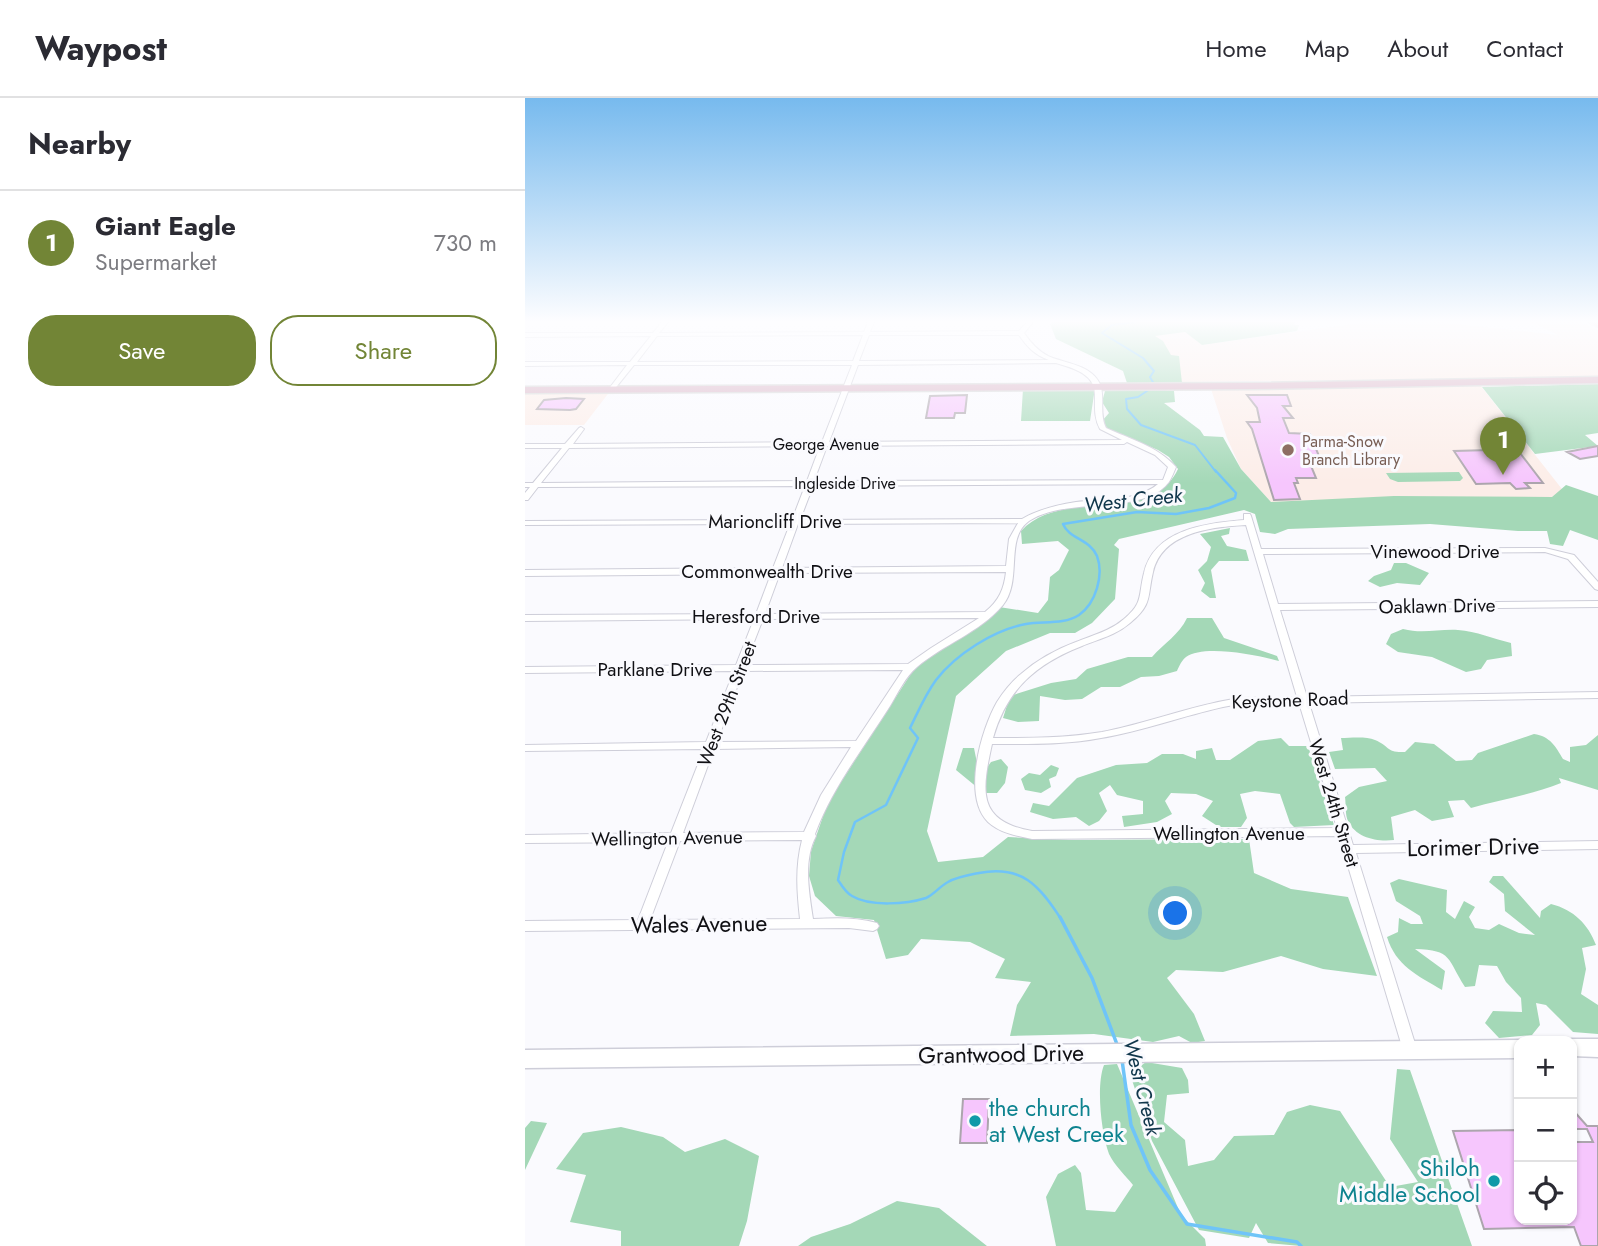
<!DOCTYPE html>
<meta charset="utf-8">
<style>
:root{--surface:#fff;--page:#f2f2f3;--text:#2b2b33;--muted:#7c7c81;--line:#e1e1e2;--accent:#728536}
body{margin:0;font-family:Jost,sans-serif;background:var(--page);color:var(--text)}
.controls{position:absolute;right:21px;bottom:21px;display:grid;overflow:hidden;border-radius:14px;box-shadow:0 2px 5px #0004}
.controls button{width:63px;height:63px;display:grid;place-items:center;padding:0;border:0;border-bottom:2px solid var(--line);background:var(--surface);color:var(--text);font:35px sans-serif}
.you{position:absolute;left:651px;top:816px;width:24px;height:24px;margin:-18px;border:5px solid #fff;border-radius:50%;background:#1a73e8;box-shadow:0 0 0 10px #1a73e833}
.badge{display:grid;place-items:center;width:46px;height:46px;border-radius:50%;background:var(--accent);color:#fff;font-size:23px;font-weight:700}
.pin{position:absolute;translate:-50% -58px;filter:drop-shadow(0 2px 4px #0008)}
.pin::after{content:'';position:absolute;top:37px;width:24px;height:21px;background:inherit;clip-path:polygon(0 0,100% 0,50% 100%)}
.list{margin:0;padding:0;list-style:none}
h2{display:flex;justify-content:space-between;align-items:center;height:91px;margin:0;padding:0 28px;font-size:30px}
h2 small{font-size:23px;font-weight:400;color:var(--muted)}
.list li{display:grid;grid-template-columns:46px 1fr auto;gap:21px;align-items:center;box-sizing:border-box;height:105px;padding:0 28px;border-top:2px solid var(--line)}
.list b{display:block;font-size:26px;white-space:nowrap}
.list p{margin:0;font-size:23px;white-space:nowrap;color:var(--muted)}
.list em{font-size:23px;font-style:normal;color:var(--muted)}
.actions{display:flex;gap:14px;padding:21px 28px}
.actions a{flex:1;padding:16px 0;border:2px solid var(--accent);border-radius:28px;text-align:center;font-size:24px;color:var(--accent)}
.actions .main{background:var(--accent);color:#fff}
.icon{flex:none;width:38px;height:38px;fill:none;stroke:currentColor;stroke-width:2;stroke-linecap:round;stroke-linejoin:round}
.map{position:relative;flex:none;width:1073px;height:1148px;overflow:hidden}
header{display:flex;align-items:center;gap:42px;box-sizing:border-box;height:98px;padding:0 35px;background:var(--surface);border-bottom:2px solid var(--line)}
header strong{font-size:33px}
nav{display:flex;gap:38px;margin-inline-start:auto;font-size:24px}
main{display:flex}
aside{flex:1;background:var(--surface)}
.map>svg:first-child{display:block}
.commercial{fill:#fcede8}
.green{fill:#a4d8b7}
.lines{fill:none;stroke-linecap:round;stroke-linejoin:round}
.stream-far2{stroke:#6fc4f8;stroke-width:2}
.stream-far1{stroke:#6fc4f8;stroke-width:2.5}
.stream{stroke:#6fc4f8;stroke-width:3.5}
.building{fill:#f6c6fd;stroke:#aca5ad;stroke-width:2}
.street-casing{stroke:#ceced9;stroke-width:2}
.secondary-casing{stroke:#ceced9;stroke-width:3}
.primary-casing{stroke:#d4d4d5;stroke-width:3}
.street{fill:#fff;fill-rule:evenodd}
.secondary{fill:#fff;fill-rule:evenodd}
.primary{fill:#d8b1c4;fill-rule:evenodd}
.education-dot{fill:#8d6e63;stroke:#fafafe;stroke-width:2.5}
.culture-dot{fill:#0f9aa8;stroke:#fafafe;stroke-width:2.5}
.labels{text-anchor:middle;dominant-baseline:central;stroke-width:6;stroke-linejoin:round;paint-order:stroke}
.far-education-label{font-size:16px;fill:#785e54;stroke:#fafafe;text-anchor:start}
.far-street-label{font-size:16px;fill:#101014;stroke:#fafafe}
.street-label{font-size:19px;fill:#101014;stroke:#fafafe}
.water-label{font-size:21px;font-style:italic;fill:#10364b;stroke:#fafafe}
.near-street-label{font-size:23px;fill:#101014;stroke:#fafafe}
.near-culture-label{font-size:23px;fill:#0d838f;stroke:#fafafe;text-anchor:start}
</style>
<header>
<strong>Waypost</strong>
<nav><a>Home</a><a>Map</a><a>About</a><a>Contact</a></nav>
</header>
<main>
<aside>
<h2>Nearby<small></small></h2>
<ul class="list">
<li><span class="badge">1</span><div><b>Giant Eagle</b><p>Supermarket</p></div><em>730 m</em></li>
</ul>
<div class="actions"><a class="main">Save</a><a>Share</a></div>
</aside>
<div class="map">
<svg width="1073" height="1148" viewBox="0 0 1073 1148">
<rect width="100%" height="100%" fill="#fafafe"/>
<path class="commercial" d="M842 224H913L1033 237 1007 224H1057L1073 232V279L651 284 629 238 660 234 677 247Z
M955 287 1044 400 746 404 716 371 702 340 686 291Z
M0 292H86L59 327H0Z"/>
<path class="green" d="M530 224H770L769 227H774L772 233 677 247 660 234 630 238 638 243 646 257 654 258 657 285H602L598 273 531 241 525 226Z
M1073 286V335L1060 337 1073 348 1010 356 957 289Z
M570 290 565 323H496L498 291Z
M580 293H649L650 304 639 305 675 332 679 338 698 339 716 371 746 404 869 398 1027 399 1041 387 1073 398V442L1045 432 1038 448 1025 446 1022 433H993L905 426 763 431 750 436 735 434 730 416 719 412 594 441 589 447 594 451 590 501 567 525 550 535H525L481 553 431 598 402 733 413 764 458 759 483 739 544 742 724 741 729 775 766 791 823 799 852 878 798 871 756 858 698 874 651 872 642 880 669 916 680 943 667 945 654 938 628 944 569 936 485 938 492 907 506 884 470 880 480 861 445 844 396 841 383 857 361 861 349 822 311 818 290 798 284 778 286 753 303 704 389 571 474 509 513 515 523 502 525 479 534 472 544 452 533 443 497 446 496 433C537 388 625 430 653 371L644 359 633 352 583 331 577 323 584 315 577 304Z
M934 374 938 380 935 383 873 384 865 381 861 375Z
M705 430 704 436 696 438 702 448 721 452 724 463H694L686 472 691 500H685L676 493 680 485 673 472 682 463 686 449 675 436Z
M869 465H881L904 475 895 487 872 485 855 489 843 483 849 478 866 472Z
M662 520H687L699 540 752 558 754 563C733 557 678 546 661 559 657 562 654 568 652 573L634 578 616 579 595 589H576L557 601 540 602 515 598 514 623 493 624 478 620 485 598 526 585 551 581 562 571 603 559H627C639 545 654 537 662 520Z
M878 531C897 536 913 531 933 532 951 533 969 541 986 545L987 558 962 562 956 571 941 574 907 559 873 554 861 546 866 536Z
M1009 636C1025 638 1031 649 1038 661L1045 664V649L1061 647 1073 637V692L1034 680 1036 685C1006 697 976 701 946 710L939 702 923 703 929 719 907 723 890 712 866 719 869 742C852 744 831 740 823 723 820 717 821 706 820 699L834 689 862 683 850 670 810 671 804 654 818 652 816 640C825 640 841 638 850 642 865 648 861 655 880 654L890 644 909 646 931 663 947 662 953 655Z
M756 640 764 648H783L809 727 769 729 765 725 755 696 730 693 715 696 722 720 716 729H694L677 718 688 703 671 696 646 695 640 703 647 716 632 724 599 729 597 718 618 716V703L592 697 585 687 574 695 582 713 574 723 564 728 551 719 528 721 505 714 508 705 524 708 552 680 591 667 622 665 637 656H658L671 661V653L687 650 691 662H705L733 643Z
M438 650H449L452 665 461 671 466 664 476 661 483 669 480 685 472 695H459L431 672Z
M526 667 534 670 531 678 524 681 526 689 516 695 500 692 496 681 504 675 515 677Z
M968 778H978L1015 820 1016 813 1026 806C1049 812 1063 826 1071 847L1057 850 1061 871 1056 896 1073 907V936L1048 934 1021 907 1011 905 1015 927 1007 937 974 940 960 925 968 913 997 914 996 900 981 884 972 868 954 867 950 888 940 889C922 861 928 852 890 851L920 873 917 892C892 877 871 868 862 839L873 834 874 820 886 826H898L895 818 871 803 865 785 874 781 922 792 921 814 930 821 939 803 950 809 944 819 950 830 964 832 974 826 994 835 1010 837 980 813 979 796 964 784Z
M621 964 657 970 663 982 664 995 642 997 639 1024 660 1042 663 1068 689 1062 709 1038 749 1037 762 1014 785 1007 815 1013 865 1089 893 1084 865 1041 872 971 885 972 947 1148H776L743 1145 731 1125 724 1140 674 1132 627 1043 605 976Z
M592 966 656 1117 680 1141 681 1148H531L521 1099 533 1076 550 1067 556 1075 561 1112 590 1114 608 1087C601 1078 589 1067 584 1056 576 1035 571 987 579 967Z
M6 1023 22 1025 0 1072V1030Z
M96 1029 138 1039 160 1054 200 1041 234 1058 222 1123 214 1148H96V1133L45 1124 61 1077 31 1071 58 1035Z
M372 1103 414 1110 462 1148H273L286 1139 325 1126Z"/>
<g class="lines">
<path class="stream-far2" d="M610 224 587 227 577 235 618 260 629 273 625 279 629 286
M625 291 613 299 601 301 602 311 616 327 670 347 691 374"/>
<path class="stream-far1" d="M536 821C514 787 497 767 454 775 444 777 432 779 423 784 415 788 410 796 401 800 382 806 345 809 327 798 321 795 317 788 313 782L319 754 330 724 361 707 393 640 385 630C393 614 400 597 411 582 431 556 469 532 501 526 518 523 539 527 554 517 571 505 579 477 572 458 565 441 544 441 538 426L612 414 651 416 684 410 710 400 711 395 690 372"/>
<path class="stream" d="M535 819 567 880 593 949
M597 962 606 1027 625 1072 662 1126 772 1144 776 1148"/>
</g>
<path class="building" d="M442 297 440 315H430L429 320H401L405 298Z
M722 297H762L766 308H758L768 320H758L764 335 785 336 796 363H784L791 380H771L773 385H769L775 401 749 402 727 331 722 324H735L732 310Z
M41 300 59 301 51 311 45 312 12 311 19 302Z
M1073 348V358L1055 361 1042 354Z
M965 352 967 355H995L1018 385H1000L1005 390 991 391 985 385 951 386 929 353Z
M438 1001H464L462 1045H435Z
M1047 1011 1062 1028H1073V1148H1056L1049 1129 959 1131 928 1033 994 1032V1122H1047V1044H1068L1062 1031H1047Z"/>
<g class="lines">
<defs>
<path id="street" d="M137 224H143L134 235 339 234 343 224H349L345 234 494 233 502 224H508L499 235C506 245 512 252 523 258 539 265 561 266 572 281 582 294 573 314 581 330 605 341 632 348 651 369 649 374 647 379 644 384 619 418 541 398 504 423 479 441 498 482 478 507 454 535 419 546 392 569 380 579 373 595 365 608 338 651 308 688 290 736L291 738C278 762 284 795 288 821 309 820 331 819 352 825L354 828 352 831 348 833 324 830 0 833V823L113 822 143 744 0 745V737L146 735 179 651 0 653V647L181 644 209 573 0 575V569L211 567 229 521 0 523V517L231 516 246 476 0 478V472L248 470 265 426 0 427V423L267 422 280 388 13 389 3 402H0V395L5 389H0V385H8L37 350H0V346H40L54 330 56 329 59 331 48 346 297 344 327 267H109L88 293 86 294 83 292 102 267 0 268V264H105L126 238 0 239V235H128ZM338 237 328 263 112 264 132 238ZM344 237H494C502 249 510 257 524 262L334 263ZM531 265C548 270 571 276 570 298 570 310 569 320 575 331L597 342 304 344 333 267ZM602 344 630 357 643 369 638 382 289 383 302 348 599 346ZM295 348 282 383 16 385 44 350ZM633 386C611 404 578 401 551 404 532 407 514 411 497 421L275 422 288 388ZM493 425 484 441 481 468 257 470 273 426ZM481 474C479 491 474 503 460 514L240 516 255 475ZM454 520 406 550 383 566 220 567 238 521ZM378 572 331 643 192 644 218 573ZM326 649 296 697 279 734 158 735 189 651ZM277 742C270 769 272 794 275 821L125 822 155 743Z
M719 416H725L726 418 736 451 1020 450 1049 457 1073 484V492L1070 491 1043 461 1020 454 738 456 753 506 1073 503V509L755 512 782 599 1073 594V600L784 605 828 747 1073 743V751L831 755 892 952 890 956 885 958 880 956 878 952 814 738 507 741C492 738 475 735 463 724 437 698 456 632 472 604 479 593 487 583 496 576 512 562 532 551 551 544 568 537 585 533 599 521 619 504 613 498 619 475 629 431 682 425 719 422ZM721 427 772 599 714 600 698 603C658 611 618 626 577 634 541 640 505 640 468 640 482 591 511 566 557 548 574 541 591 537 605 525 628 506 622 499 628 474 637 434 687 429 721 427ZM774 605 812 730 507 733C451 723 457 692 467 646 503 646 540 647 576 640 618 633 657 618 698 609L714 606Z"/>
<path id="secondary" d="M1047 941H1073V959L1047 958V943H1042Z
M994 942 996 943H994V960L0 970V952Z"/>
<path id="primary" d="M1063 224H1073V229Z
M1073 279V285L726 291 0 295V289L726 285Z"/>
</defs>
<use href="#street" class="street-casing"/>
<use href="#secondary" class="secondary-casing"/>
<use href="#primary" class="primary-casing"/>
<use href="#street" class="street"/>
<use href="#secondary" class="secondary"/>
<use href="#primary" class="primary"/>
</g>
<linearGradient id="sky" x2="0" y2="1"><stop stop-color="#77baee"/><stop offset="0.58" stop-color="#fdfdff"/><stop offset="1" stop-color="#fdfdff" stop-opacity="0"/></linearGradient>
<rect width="1073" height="385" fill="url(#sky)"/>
<circle class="education-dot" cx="763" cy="352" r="7"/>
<g class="culture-dot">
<circle cx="450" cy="1023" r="7"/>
<circle cx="969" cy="1083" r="7"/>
</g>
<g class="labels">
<g class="far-education-label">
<text x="777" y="343">Parma-Snow<tspan x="777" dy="18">Branch Library</tspan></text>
</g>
<g class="far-street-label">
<text x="301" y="346">George Avenue</text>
<text x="320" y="385">Ingleside Drive</text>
</g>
<g class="street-label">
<text x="250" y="423">Marioncliff Drive</text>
<text x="910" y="453">Vinewood Drive</text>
<text x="242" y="473">Commonwealth Drive</text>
<text transform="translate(912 508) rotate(-1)">Oaklawn Drive</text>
<text x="231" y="518">Heresford Drive</text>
<text x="130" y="571">Parklane Drive</text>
<text transform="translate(765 602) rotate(-2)">Keystone Road</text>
<text transform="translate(202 606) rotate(-69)">West 29th Street</text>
<text transform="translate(809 705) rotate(73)">West 24th Street</text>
<text x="704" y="735">Wellington Avenue</text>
<text transform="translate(142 740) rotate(-1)">Wellington Avenue</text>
</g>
<g class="water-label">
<text transform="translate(608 402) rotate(-6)">West Creek</text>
<text transform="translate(617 989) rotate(76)">West Creek</text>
</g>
<g class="near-street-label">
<text transform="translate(948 749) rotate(-1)">Lorimer Drive</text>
<text transform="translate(174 826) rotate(-1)">Wales Avenue</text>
<text transform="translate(476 956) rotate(-1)">Grantwood Drive</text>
</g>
<g class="near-culture-label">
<text x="464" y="1010">the church<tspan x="464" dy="26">at West Creek</tspan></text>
<text x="955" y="1070" text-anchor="end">Shiloh<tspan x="955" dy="26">Middle School</tspan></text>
</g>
</g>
</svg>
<div class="controls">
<button>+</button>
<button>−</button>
<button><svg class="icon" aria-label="locate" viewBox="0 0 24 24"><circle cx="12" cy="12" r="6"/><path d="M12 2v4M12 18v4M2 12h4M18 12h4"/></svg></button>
</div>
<div class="you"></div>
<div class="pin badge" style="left:978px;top:377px">1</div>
</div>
</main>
